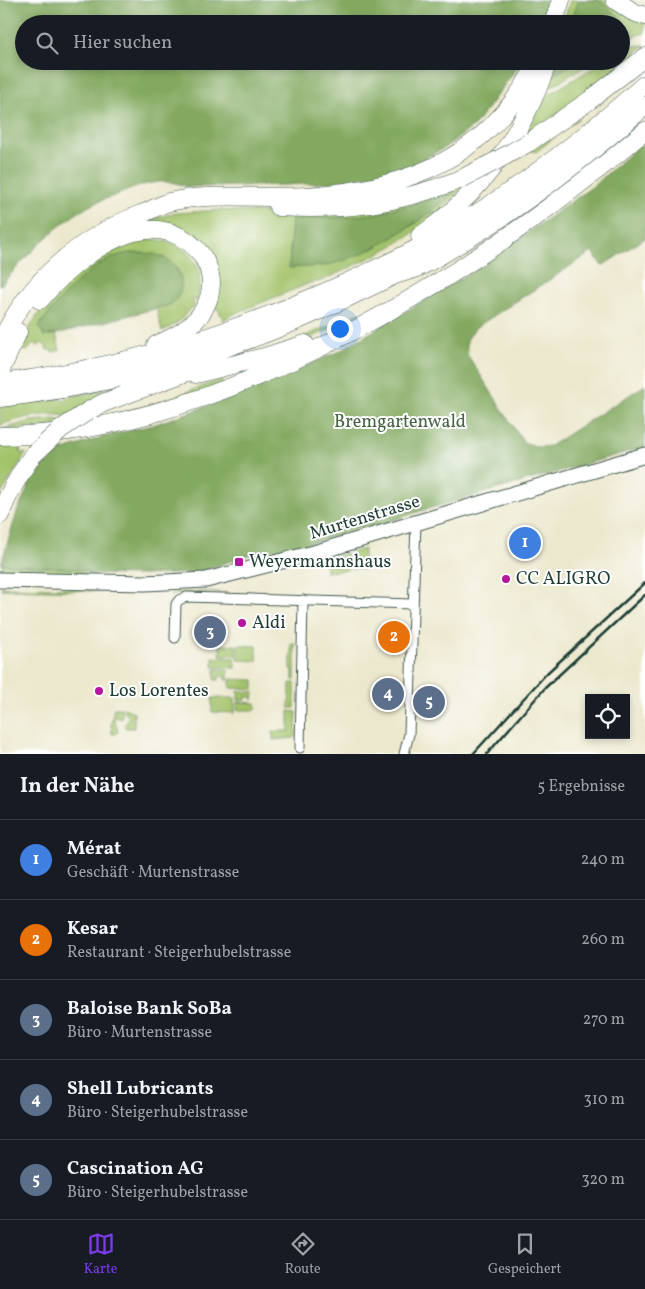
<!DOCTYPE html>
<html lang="de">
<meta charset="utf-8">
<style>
:root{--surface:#171b24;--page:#242831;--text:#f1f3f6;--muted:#9ea1a6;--line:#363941;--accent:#7c3aed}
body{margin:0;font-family:Vollkorn,serif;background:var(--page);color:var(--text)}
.controls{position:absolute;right:15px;bottom:15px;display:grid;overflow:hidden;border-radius:0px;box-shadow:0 2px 8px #0003}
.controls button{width:45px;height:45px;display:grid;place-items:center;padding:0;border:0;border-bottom:1px solid var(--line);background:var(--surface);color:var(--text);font:25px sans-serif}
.you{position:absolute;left:339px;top:328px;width:18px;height:18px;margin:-12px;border:4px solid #fff;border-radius:50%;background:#1a73e8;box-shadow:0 0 0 8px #1a73e833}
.badge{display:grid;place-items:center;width:32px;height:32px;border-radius:50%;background:var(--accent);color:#fff;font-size:16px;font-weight:700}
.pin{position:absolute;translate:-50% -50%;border:2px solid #fff;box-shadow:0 1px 5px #0006}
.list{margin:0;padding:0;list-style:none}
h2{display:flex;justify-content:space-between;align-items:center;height:65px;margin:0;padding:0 20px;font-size:21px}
h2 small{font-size:16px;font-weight:400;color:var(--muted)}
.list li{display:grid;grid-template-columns:32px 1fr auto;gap:15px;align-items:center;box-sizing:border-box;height:80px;padding:0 20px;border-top:1px solid var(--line)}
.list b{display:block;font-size:19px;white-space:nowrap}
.list p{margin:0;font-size:16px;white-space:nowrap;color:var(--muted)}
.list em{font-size:16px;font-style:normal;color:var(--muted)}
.icon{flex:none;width:28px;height:28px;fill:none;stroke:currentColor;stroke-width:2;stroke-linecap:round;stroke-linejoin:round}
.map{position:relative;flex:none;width:645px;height:754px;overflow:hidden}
.search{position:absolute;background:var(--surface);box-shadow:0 2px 8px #0003;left:15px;right:15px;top:15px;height:55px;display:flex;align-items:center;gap:12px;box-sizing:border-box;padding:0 18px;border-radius:28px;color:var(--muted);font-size:19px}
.sheet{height:465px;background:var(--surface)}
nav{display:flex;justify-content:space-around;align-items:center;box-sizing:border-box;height:70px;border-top:1px solid var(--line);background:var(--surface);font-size:14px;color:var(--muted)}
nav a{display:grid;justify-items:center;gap:2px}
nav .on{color:var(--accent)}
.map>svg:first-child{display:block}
.green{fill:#a3c36b;stroke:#618050;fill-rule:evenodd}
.forest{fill:#82a95f;stroke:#50734a}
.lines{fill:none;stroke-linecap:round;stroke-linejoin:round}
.street-casing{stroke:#3e574b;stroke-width:11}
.primary-casing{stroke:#3e574b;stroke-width:17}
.highway-casing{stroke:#3e574b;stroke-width:19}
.street{stroke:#fff;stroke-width:9}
.primary{stroke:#fff;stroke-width:15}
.highway{stroke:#fff;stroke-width:18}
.rail{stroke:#1f3d34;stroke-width:2.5}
.highway-bridge-casing{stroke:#3e574b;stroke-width:19;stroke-linecap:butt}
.highway-bridge{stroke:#fff;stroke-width:18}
.poi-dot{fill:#b5179e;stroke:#fff;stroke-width:2}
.labels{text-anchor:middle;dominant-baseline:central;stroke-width:4;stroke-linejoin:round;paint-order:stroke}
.park-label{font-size:18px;fill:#476544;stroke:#fff}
.street-label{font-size:18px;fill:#1f3d34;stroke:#fff}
.poi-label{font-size:18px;fill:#1f3d34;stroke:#fff;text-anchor:start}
</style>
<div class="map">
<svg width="645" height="754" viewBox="0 0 645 754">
<rect width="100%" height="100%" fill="#fff"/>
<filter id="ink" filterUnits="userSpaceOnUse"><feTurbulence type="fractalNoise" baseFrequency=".02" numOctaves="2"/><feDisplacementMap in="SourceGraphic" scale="10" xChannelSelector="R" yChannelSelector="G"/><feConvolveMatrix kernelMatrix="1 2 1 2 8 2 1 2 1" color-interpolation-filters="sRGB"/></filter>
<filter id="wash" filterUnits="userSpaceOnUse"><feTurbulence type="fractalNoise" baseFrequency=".0096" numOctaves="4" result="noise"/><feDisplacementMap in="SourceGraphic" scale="20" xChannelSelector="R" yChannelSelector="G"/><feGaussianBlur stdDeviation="1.12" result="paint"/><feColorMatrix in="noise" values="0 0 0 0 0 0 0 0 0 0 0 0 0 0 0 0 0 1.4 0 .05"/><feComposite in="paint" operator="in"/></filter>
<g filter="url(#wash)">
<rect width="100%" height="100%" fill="#ece8cd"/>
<path class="green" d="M570 0H611L645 20V33L640 34 621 45V24H563Z
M645 45 593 88 512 147 538 101 604 61H621V51L629 46Z
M552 61H594L544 91Z
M579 118 536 152 531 150Z
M475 178C457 197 437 214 417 230 388 251 353 266 321 281L310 283 236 313 223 320 218 309 212 308 210 305 193 240 118 231 146 220 176 213 221 210 299 214ZM454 193 418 222 373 249 289 268 292 219 349 217 375 214Z
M150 239C187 241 208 264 197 301L193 300 192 303 195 304 193 309 191 308C183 319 176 325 162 331L156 308 170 305C182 285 188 278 168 260L93 269 73 286 40 324 44 336 56 334 60 350 53 352 46 349 47 347 42 343 38 346 34 343 27 351 20 349 26 340 23 338C34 320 47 300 62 285 84 265 120 241 150 239Z
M359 313 360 317 305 340V336L336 323 338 326 342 324 341 321 349 318 351 321 350 317Z
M221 380 223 384 188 398 171 402 169 404 121 417 100 421 99 419C111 414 120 416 130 411V410L147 406Z
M133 383 67 416C43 412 22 418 0 425V407L57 399H61L62 401 66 400V398Z
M54 419 61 421 53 427 0 430 31 421Z
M20 445 21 454 26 453 0 496V446Z
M364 549 363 570 359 568H351L352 552Z
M347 553V570L326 572 325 560Z
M3 564 61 568 88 571V574L2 569Z
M1 587 129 589 138 592 1 589Z
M174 592H214L229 593H184L170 596Z
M291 644H295V680H293V669H291Z
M220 645H236V655H220Z
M238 645 257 646V661L238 660Z
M306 651 309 674 308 695H305Z
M213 657 235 658V668L213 667Z
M215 669 228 670V680H225V677L219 676V680H215Z
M230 679 254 680V689L230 688Z
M290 683H295V708H289Z
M238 691 254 692 253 700H252V697H246V700H238Z
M212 698H235V713L212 712Z
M238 702 256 703V710H237Z
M114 708H122V717L121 719 116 717 114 719 118 731 116 734H112L111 724Z
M124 708 134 712V728H126L124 726 129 717 125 713Z
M289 711 297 712 296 736 294 738 273 740V731H289Z"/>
<path class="forest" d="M0 0H547L539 24H24V61H522L475 125 444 148 414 164 374 175 335 182 286 185 187 187C164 177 147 183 124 192 115 196 104 199 95 203 57 222 28 255 0 286Z
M579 0H599L625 22 621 26V24H570Z
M558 61H575L553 76Z
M645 140V238L602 266 592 252 475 328 467 340V354L523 442 539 447 550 446 645 385V447L417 512 373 527 368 526 280 552 248 555 196 573 144 575 89 574 88 571 61 568 1 564 17 512 33 476 61 451 103 437 153 425 236 396 340 351 478 268 592 187Z
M455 192C416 224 378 252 328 265 316 267 302 267 289 268L292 219 349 217 375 214Z
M129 253C140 253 150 252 160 256 181 263 190 292 170 305L56 334 44 336 39 327 40 324C63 296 90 259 129 253Z"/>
</g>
<g filter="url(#ink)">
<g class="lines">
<defs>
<path id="street" d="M175 638 176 604 179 600 186 597 413 604
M300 748 303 600
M404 754 409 734 416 522"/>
<path id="primary" d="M0 580 145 583 206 580 314 553 645 455"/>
<path id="highway" d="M615 0 633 12 645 16
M553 24 561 0
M528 143 590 100 645 57
M278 207C345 211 396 204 459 180
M420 236C483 193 524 132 548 61
M40 300C64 271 107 234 146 230 189 226 227 268 204 309 193 328 174 337 156 345
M0 344C27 282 79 238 141 214 150 211 159 205 169 202 204 194 243 197 279 197 389 195 485 168 538 61
M0 372 18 332
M196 374 264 357 305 344
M0 383C112 370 220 338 323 293 364 275 403 257 442 235 515 192 582 140 645 84
M0 398C98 387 197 362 289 324 325 309 360 292 395 275 402 272 410 271 417 268 435 260 452 248 469 238 532 200 590 154 645 106
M88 411 103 403 206 365
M0 436C104 435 201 403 294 360 421 301 539 221 645 131
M0 515C8 493 19 475 32 456"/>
</defs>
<use href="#street" class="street-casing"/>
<use href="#primary" class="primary-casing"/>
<use href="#highway" class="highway-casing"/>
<use href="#street" class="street"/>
<use href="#primary" class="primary"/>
<use href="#highway" class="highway"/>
<path class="rail" d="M473 754 547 673 645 583
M487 754 545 688 645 595"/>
<defs>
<path id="highway-bridge" d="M459 180 494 162 528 143
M32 456 61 429 88 411"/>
</defs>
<use href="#highway-bridge" class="highway-bridge-casing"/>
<use href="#highway-bridge" class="highway-bridge"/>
</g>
</g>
<g class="poi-dot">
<rect x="234" y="557" width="10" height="10" rx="2.5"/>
<circle cx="506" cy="579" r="5"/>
<circle cx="242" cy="623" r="5"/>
<circle cx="99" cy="691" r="5"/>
</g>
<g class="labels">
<g class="park-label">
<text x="400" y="422">Bremgartenwald</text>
</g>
<g class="street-label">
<text transform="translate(365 518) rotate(-17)">Murtenstrasse</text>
</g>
<g class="poi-label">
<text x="249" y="562">Weyermannshaus</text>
<text x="516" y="579">CC ALIGRO</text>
<text x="252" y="623">Aldi</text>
<text x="109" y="691">Los Lorentes</text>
</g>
</g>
</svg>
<div class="controls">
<button><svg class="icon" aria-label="locate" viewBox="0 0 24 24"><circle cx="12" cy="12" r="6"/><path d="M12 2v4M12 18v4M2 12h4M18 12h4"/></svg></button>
</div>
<div class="you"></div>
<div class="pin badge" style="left:525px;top:543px;background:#3f7fe0">1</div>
<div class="pin badge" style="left:394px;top:637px;background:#e8710a">2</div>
<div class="pin badge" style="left:210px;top:632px;background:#5c6f8a">3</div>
<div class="pin badge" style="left:388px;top:694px;background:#5c6f8a">4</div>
<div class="pin badge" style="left:429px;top:702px;background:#5c6f8a">5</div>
<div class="search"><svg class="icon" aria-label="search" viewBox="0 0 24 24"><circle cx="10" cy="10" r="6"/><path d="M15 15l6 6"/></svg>Hier suchen</div>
</div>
<section class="sheet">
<h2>In der Nähe<small>5 Ergebnisse</small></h2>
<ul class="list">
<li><span class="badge" style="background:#3f7fe0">1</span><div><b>Mérat</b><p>Geschäft · Murtenstrasse</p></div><em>240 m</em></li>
<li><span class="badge" style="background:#e8710a">2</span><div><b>Kesar</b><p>Restaurant · Steigerhubelstrasse</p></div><em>260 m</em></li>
<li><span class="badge" style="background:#5c6f8a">3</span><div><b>Baloise Bank SoBa</b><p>Büro · Murtenstrasse</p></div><em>270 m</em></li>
<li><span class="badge" style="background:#5c6f8a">4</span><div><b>Shell Lubricants</b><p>Büro · Steigerhubelstrasse</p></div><em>310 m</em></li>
<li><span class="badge" style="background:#5c6f8a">5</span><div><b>Cascination AG</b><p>Büro · Steigerhubelstrasse</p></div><em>320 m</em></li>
</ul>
</section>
<nav>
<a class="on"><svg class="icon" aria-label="map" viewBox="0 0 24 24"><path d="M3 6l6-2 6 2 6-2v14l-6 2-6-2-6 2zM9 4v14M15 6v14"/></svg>Karte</a>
<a><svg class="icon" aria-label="directions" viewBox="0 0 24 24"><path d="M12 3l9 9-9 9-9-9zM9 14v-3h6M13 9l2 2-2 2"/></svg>Route</a>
<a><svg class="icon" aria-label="saved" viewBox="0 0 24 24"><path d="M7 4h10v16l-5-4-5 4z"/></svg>Gespeichert</a>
</nav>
